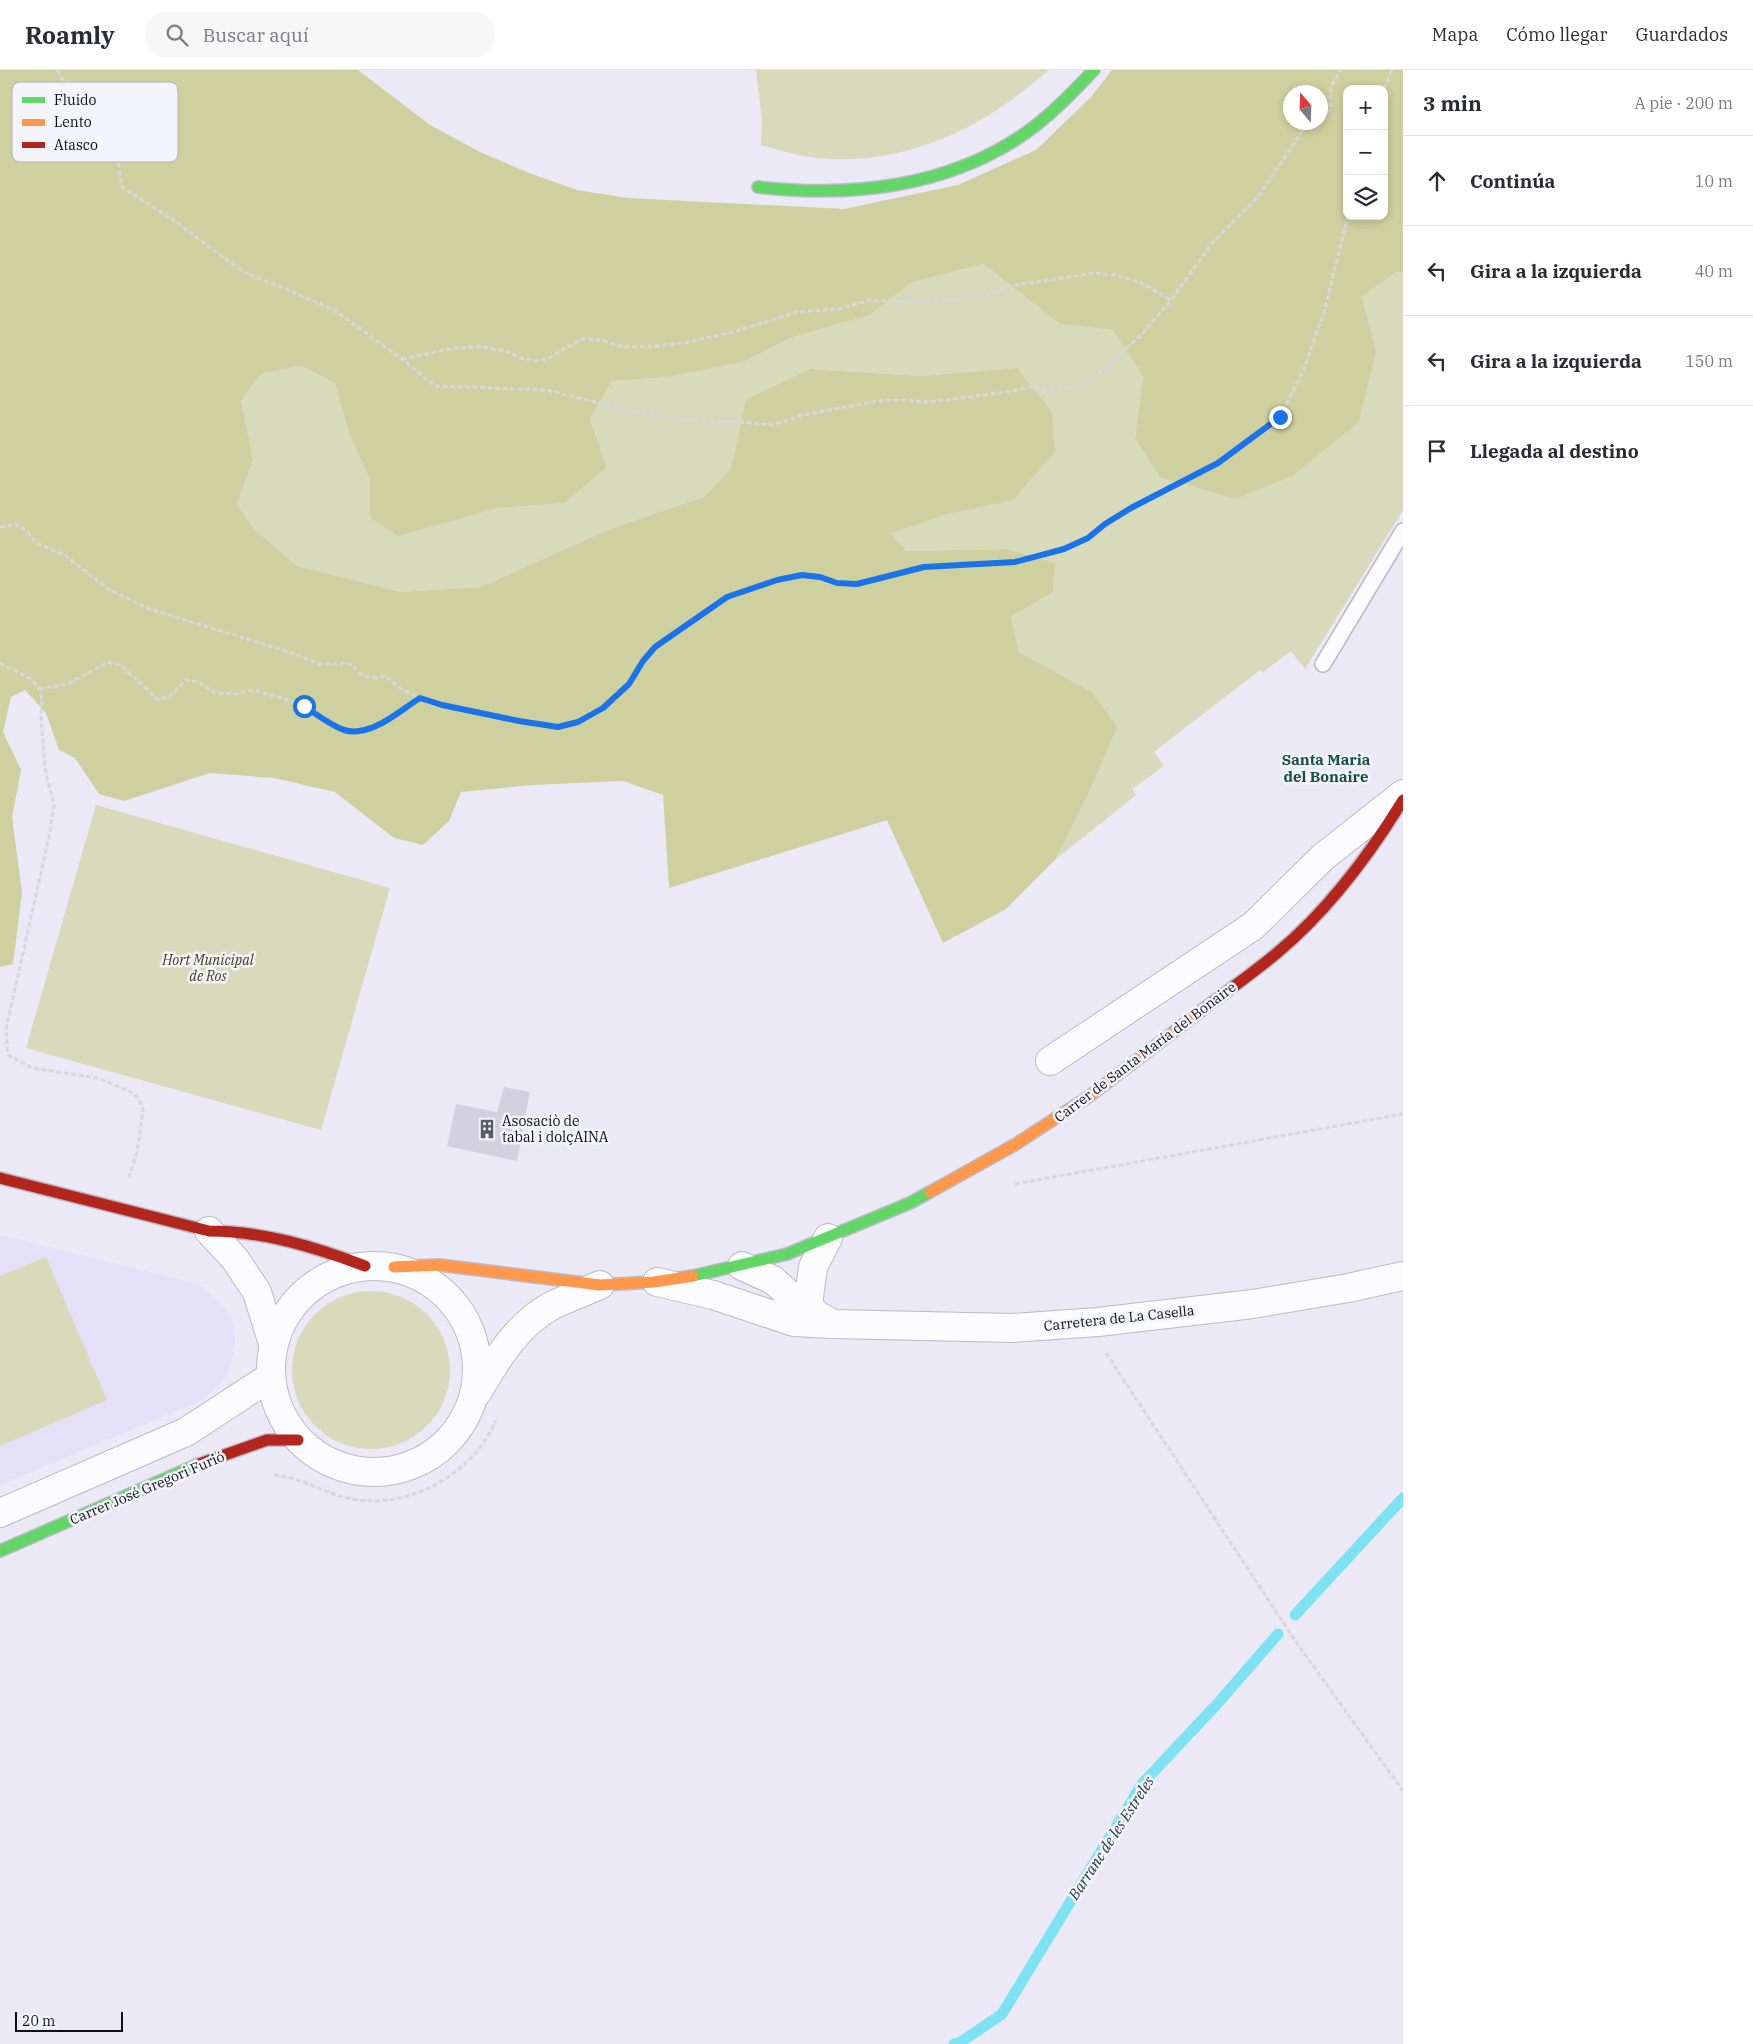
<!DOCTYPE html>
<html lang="es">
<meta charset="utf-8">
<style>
:root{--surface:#fff;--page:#f7f7f7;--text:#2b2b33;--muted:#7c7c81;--line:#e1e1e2}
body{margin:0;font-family:"IBM Plex Serif",serif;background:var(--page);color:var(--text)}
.controls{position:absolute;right:15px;top:15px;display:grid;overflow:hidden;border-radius:10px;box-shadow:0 2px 8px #0003}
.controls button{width:45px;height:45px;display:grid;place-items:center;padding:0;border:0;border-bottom:1px solid var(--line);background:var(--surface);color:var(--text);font:25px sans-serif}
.compass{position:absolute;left:1283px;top:15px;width:45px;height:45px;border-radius:50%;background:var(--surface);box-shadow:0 2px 8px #0003;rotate:341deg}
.scale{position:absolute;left:15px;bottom:12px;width:108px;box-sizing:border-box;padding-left:5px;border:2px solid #100e1a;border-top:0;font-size:14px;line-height:18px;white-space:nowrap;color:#100e1a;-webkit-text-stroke:4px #f4f4fb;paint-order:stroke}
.stop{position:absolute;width:15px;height:15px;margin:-11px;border:4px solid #1a73e8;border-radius:50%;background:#fff}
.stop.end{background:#1a73e8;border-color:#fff;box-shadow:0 1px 5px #0008}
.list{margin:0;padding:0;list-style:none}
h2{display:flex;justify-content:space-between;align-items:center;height:65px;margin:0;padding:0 20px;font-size:21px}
h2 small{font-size:16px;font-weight:400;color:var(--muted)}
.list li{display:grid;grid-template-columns:32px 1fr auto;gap:15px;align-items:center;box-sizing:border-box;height:90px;padding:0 20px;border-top:1px solid var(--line)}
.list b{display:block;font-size:19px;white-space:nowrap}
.list em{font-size:16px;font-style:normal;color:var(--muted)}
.icon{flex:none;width:28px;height:28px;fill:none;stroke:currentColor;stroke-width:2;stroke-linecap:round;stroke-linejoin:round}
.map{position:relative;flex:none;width:1403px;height:1974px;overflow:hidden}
header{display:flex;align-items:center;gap:30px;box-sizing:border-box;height:70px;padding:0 25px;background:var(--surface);border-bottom:1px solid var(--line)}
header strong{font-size:24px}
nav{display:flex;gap:28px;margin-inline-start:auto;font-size:18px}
.search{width:350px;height:45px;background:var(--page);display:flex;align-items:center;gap:12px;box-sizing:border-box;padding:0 18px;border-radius:20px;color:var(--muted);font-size:19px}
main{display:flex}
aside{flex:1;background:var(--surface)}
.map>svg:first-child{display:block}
.built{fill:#e3e0f8}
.green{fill:#d8dabc}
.forest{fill:#ced0a0;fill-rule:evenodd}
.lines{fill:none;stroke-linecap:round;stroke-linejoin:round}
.stream{stroke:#7fe2f3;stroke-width:11}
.building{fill:#d3d1e0}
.lane-casing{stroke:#bbbac6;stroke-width:18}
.street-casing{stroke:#bbbac6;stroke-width:30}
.fast-casing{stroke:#bbbac6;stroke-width:14}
.slow-casing{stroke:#bbbac6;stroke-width:14}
.jam-casing{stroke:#bbbac6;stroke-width:14}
.path{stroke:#d8d7dc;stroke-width:3;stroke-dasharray:5 2.5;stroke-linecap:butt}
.lane{stroke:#fcfcfe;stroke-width:15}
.street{stroke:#fcfcfe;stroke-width:28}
.fast{stroke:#63d668;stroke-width:11}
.slow{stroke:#ff974d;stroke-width:11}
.jam{stroke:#b3261e;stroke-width:11}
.route{stroke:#1a73e8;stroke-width:6}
.labels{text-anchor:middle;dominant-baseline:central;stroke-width:5;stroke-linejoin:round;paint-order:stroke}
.park-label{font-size:14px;font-style:italic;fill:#3d3e15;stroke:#f4f4fb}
.street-label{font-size:14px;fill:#100e1a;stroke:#f4f4fb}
.poi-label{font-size:14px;fill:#100e1a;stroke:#f4f4fb;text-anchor:start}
.neighbourhood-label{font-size:15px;font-weight:bold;fill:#164f45;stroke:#f4f4fb}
.water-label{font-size:15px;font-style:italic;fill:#1f373b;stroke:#f4f4fb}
.key{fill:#f4f4fb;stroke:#b0afb8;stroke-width:1}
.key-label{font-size:14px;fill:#100e1a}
</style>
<header>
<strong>Roamly</strong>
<div class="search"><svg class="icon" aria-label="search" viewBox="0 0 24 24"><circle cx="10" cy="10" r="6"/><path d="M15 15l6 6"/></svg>Buscar aquí</div>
<nav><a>Mapa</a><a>Cómo llegar</a><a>Guardados</a></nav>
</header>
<main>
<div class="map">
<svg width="1403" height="1974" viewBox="0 0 1403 1974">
<rect width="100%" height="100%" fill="#eae9f5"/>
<path class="built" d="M0 1165 179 1209 204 1218 220 1232 233 1252 235 1269 232 1291 224 1309 212 1322 195 1333 0 1415Z"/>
<path class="green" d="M756 0H1049C1024 21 998 42 968 57 920 82 859 96 805 86 790 84 775 79 761 75L762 51Z
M983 194 1060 254 1113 260 1143 307 1135 368 1376 281 1362 227 1396 202H1403V440L1305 599 1291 581 1262 603 1260 600 1154 682 1164 696 1132 719 1136 725 1055 790 1067 762 1092 622 1019 582 1011 547 1053 522 1006 479 906 481 890 462 948 444 1017 298 920 306 810 299 746 329 731 398 704 427 607 460 481 517 400 522 297 496 254 459 237 435 253 389 241 331 261 304 301 296 335 313 350 366 370 409V448L451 450 497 438 565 433 607 397 590 349 612 311 667 307 743 292 790 268 870 245 912 212Z
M96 735 390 818 321 1060 26 978Z
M46 1187 107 1330 0 1376V1206Z
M292 1300a79 79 0 1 1 158 0a79 79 0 1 1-158 0Z"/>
<path class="forest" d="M0 0H358L430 55 480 82 529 103 577 120 628 128 844 139 958 115 1036 80 1091 27 1112 0H1403V202H1396L1362 227 1376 281 1359 352 1292 406 1236 429 1160 407 1135 368 1143 307 1113 260 1060 254 983 194 912 212 870 245 790 268 743 292 667 307 612 311 590 349 607 397 565 433 497 438 398 466 370 448V409L350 366 335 313 301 296 261 304 241 331 253 389 237 435 254 459 297 496 400 522 481 517 607 460 704 427 731 398 746 329 810 299 920 306 1017 298 1052 342 1055 382 1013 430 948 444 891 463 906 481 1006 479 1055 493 1053 522 1011 547 1019 582 1092 622 1117 657 1092 715 1055 790 1006 839 943 873 887 750 669 818 663 725 623 711 532 715 461 722 449 751 423 775 394 768 335 722 274 708 210 703 124 731 99 724 75 688 59 680 46 643 25 620 11 627 3 662 21 700 12 747 22 823 13 894 0 897ZM1347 19H1384V146H1347ZM1290 22H1320V52H1290Z"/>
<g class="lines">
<path class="stream" d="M1295 1545 1403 1428
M954 1974 961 1972 1002 1944 1142 1714 1218 1633 1278 1564"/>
</g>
<path class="building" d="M504 1017 530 1022 517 1091 447 1076 456 1034 497 1042Z"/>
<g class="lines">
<defs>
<path id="lane" d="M1323 594 1403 461"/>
<path id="street" d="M1050 991 1253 856 1323 787 1403 724
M209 1161 235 1189 257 1222 273 1274
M742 1196 773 1210 795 1230 808 1235 817 1245 833 1254
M271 1299a103 103 0 1 1 206 0a103 103 0 1 1-206 0Z
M657 1212 713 1225 794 1252 833 1254 1013 1258 1098 1252 1253 1234 1348 1218 1403 1206
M808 1235 813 1197 828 1168
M477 1323C496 1290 517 1254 553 1235 568 1228 584 1222 600 1215
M0 1443 186 1362 270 1307"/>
<path id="fast" d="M758 117C851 128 949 117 1027 62 1052 44 1073 22 1094 0
M693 1206 787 1184 910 1133 930 1122
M0 1481 199 1394"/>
<path id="slow" d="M930 1122 1016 1074 1091 1025 1201 941
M394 1197 439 1195 600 1215 654 1212 693 1206"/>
<path id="jam" d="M1201 941C1227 921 1253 903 1277 883 1326 842 1370 784 1403 730
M0 1108 209 1161C263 1161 315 1177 365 1196
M199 1394 267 1370H298"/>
</defs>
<use href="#lane" class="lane-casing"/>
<use href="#street" class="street-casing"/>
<use href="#fast" class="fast-casing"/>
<use href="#slow" class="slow-casing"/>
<use href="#jam" class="jam-casing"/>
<path class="path" d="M57 0 63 11 101 19 112 53 122 117 176 152 243 202 279 216 334 240 402 289 435 316 546 320 640 343 683 350 742 352 773 355 803 345 878 331 898 330 929 332 1006 322 1031 317 1049 320 1075 318 1097 305 1141 265 1171 230 1213 172 1258 127 1307 54 1310 52
M1384 19 1392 0
M1320 47 1330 40 1331 16 1341 0
M402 289 454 278 482 277 505 281 521 288 534 291 547 289 582 269 600 270 624 277 657 276 689 272 733 262 797 242 839 239 870 230 915 232 957 229 986 225 1009 216 1094 203 1114 205 1140 212 1171 230
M0 457 16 454 26 461 37 473 66 486 108 519 147 538 292 583 320 594 344 593 351 594 361 604 367 607 375 608 385 606 400 618 419 628
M0 593 31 609 39 619 42 629 41 648 45 699 54 735 50 762 6 959 8 985 32 998 98 1008 133 1023 139 1029 143 1039 137 1082 129 1107
M39 619 68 614 108 592 122 596 157 629 169 627 186 610 199 612 215 623 235 624 253 620 289 630 304 636 344 660 359 661 373 657 419 628 442 635 519 651 558 657 578 652 603 638 629 614 643 591 655 577 727 527 750 519 777 510 802 505 820 507 837 513 857 514 924 497 1015 492 1064 479 1087 468 1105 454 1131 438 1219 393 1280 347 1303 301 1324 242 1348 146
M1015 1114 1403 1044
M1106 1283 1296 1572 1403 1721
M274 1405C300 1407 322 1422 347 1428 406 1442 473 1405 496 1350"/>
<use href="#lane" class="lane"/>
<use href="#street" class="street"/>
<use href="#fast" class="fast"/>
<use href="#slow" class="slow"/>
<use href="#jam" class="jam"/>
</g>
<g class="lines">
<path class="route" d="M304 636C316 644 330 655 344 660 371 668 399 641 420 628L442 635 519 651 558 657 578 652 603 638 629 614 643 591 655 577 727 527 777 510 802 505 820 507 837 513 857 514 924 497 1015 492 1064 479 1088 468 1105 454 1131 438 1218 393 1280 347"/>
</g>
<defs>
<symbol id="building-bare" viewBox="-9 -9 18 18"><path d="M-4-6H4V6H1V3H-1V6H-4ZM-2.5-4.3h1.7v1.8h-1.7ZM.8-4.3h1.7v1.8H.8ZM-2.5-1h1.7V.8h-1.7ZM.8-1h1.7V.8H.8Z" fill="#5c5b67" stroke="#f4f4fb" stroke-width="2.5" paint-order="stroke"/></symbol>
</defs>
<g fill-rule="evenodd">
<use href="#building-bare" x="473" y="1045" width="28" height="28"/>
</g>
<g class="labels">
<g class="park-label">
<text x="208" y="890">Hort Municipal<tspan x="208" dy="16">de Ros</tspan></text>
</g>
<g class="street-label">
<text transform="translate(1145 982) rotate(-37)">Carrer de Santa María del Bonaire</text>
<text transform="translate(1119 1248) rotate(-6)">Carretera de La Casella</text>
<text transform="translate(147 1418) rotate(-23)">Carrer José Gregori Furió</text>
</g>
<g class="poi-label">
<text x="502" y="1051">Asosaciò de<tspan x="502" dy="16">tabal i dolçAINA</tspan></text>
</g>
<g class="neighbourhood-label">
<text x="1326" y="689">Santa Maria<tspan x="1326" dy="17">del Bonaire</tspan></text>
</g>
<g class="water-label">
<text transform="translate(1111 1768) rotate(-57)">Barranc de les Estreles</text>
</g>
</g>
<rect x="12" y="12" width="166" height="80" rx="8" class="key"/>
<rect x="22" y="27" width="23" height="6" fill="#63d668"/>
<rect x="22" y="49" width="23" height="7" fill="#ff974d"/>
<rect x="22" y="72" width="23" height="6" fill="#b3261e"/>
<g class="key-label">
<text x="54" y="35">Fluido</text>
<text x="54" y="57">Lento</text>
<text x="54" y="80">Atasco</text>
</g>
</svg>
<div class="controls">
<button>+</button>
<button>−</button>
<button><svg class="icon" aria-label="layers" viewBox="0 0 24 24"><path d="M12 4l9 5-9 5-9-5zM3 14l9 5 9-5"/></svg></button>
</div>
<svg class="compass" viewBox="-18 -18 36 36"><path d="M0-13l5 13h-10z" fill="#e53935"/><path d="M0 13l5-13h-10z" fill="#7c7c81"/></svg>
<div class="scale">20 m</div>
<div class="stop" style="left:304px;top:636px"></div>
<div class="stop end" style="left:1280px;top:347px"></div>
</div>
<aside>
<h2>3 min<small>A pie · 200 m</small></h2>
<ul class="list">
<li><svg class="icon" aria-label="ahead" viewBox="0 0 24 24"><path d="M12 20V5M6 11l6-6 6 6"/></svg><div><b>Continúa</b></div><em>10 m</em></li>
<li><svg class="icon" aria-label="left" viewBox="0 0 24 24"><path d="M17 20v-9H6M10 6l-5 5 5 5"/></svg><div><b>Gira a la izquierda</b></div><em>40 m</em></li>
<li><svg class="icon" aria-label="left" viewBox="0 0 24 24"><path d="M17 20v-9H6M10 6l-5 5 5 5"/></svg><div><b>Gira a la izquierda</b></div><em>150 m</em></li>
<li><svg class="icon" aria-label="arrive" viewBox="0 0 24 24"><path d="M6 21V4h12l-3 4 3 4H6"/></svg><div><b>Llegada al destino</b></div></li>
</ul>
</aside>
</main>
